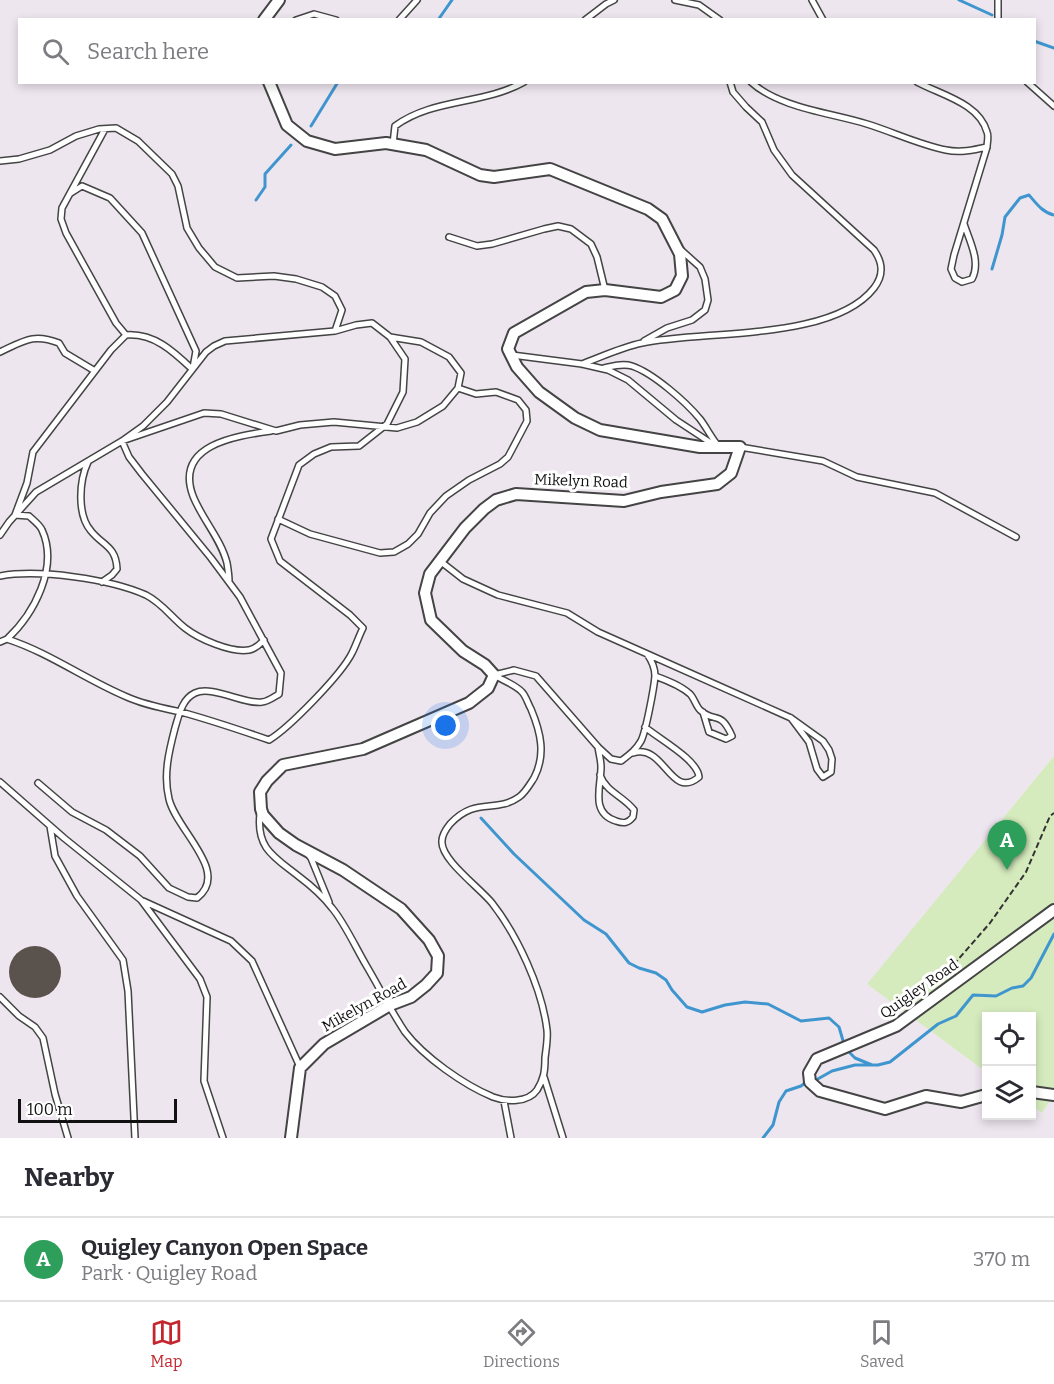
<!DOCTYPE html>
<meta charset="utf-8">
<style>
:root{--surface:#fff;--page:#f7f7f7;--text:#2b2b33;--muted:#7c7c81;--line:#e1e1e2;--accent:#c4262e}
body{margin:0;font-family:Bitter,serif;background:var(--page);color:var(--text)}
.controls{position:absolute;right:18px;bottom:18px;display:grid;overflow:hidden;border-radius:0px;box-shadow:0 3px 9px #0003}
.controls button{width:54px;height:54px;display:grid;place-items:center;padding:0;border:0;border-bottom:2px solid var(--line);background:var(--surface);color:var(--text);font:30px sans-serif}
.scale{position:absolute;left:18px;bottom:15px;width:159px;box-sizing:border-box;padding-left:6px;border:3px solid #111;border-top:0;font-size:16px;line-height:21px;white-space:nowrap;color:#111;-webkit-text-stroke:4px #fff;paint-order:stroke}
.you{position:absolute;left:446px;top:726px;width:21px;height:21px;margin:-15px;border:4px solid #fff;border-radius:50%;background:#1a73e8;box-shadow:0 0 0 9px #1a73e833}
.badge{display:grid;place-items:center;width:39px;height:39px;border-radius:50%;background:var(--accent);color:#fff;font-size:20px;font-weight:700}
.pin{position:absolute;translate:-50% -50px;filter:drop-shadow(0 2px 3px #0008)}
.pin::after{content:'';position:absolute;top:32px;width:21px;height:18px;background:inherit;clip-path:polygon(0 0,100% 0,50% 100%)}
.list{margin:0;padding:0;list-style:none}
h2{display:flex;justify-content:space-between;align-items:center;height:78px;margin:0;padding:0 24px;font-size:26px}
h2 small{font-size:20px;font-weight:400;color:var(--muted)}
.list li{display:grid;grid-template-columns:39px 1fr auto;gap:18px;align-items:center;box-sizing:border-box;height:84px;padding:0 24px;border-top:2px solid var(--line)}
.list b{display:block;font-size:22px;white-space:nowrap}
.list p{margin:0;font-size:20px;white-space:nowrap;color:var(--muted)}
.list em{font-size:20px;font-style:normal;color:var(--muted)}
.icon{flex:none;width:33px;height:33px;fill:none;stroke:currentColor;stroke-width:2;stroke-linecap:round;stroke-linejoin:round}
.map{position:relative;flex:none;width:1054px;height:1138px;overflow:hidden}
.search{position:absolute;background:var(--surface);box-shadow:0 3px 9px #0003;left:18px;right:18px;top:18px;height:66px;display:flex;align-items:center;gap:15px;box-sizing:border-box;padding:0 21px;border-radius:0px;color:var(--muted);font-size:22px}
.sheet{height:162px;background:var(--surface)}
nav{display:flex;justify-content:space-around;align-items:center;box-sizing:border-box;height:84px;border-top:2px solid var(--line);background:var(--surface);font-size:16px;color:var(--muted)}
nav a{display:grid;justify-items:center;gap:3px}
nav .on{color:var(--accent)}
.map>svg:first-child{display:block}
.industrial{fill:#eee6ef;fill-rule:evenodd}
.green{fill:#d5ebbd}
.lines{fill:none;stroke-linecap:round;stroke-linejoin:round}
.stream{stroke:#3f96cf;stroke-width:3}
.building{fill:#5a524d}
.lane-casing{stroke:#444;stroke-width:8}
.street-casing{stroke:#444;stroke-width:14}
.path{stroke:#333;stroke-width:2;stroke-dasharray:6 3;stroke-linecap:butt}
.lane{stroke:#fff;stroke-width:5}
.street{stroke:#fff;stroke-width:10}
.labels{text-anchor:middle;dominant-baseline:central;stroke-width:6;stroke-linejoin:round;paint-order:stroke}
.street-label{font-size:15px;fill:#111;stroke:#fff}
</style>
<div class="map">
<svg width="1054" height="1138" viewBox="0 0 1054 1138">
<rect width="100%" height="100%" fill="#fffdf5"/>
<path class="industrial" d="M0 0H1054V756L868 984 986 1072V1116H1032V1106L1042 1113 1054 1095V1138H0ZM20 20H1034V82H20Z"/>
<path class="green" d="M1054 756V1095L1042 1113 1032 1106V1016H986V1072L867 984Z"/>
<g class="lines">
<path class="stream" d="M959 0 992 15
M438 20 452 0
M1034 41 1054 48
M311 126 338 82
M256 200 265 187V174L291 145
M992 269 1002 235 1005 217 1020 198 1029 195C1036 203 1043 213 1054 215
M481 818 514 854 584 920 606 934 629 963 639 968 656 973 666 980 672 990 687 1007 702 1012 725 1005 745 1002 768 1004 801 1021 829 1018 839 1027 844 1044
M847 1050 855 1058 872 1065
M816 1080 832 1071 855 1065H878L890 1062 938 1024 956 1016 973 995 996 996 1012 988 1023 986 1031 978 1054 934
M763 1138 773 1125 779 1102 786 1091 801 1086 805 1083"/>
</g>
<path class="building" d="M9 972a26 26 0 1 1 52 0a26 26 0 1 1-52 0Z"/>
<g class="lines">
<defs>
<path id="lane" d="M675 0 699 5 720 20
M812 0 823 20
M296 20 314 14 336 20
M399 20 417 0
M585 20 606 4 614 0
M998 20V0
M751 82C779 108 832 113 867 124 893 132 920 145 946 150 960 153 974 150 987 147
M917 82C941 95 979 103 987 132 989 136 987 143 987 147L954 255 951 269 955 278 962 282 972 279C981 262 970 242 964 224
M1027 82 1054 106
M105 129 62 208 61 219 66 233 116 323 126 335
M393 144 395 126C433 98 483 105 524 82
M0 161 19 159 50 150 76 136 99 129 116 128 138 141 172 174 178 186 187 228 199 248 215 267 237 278 274 276 296 279 322 287 335 296 342 310 335 331
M71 193 82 186 110 198 142 233 196 351 193 368
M449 237 477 246 492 244 544 229 558 226 571 229 591 244 597 257 605 290
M644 341 667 328 692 320 705 310 708 300 705 279 700 267 680 249
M0 352C24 341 33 333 59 343L65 353 95 371
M512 355 582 364 608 370 628 380 676 420 714 445
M582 364C601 357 622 347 642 343 705 330 833 341 874 288 884 275 883 263 874 250L792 175 774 150 762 122 746 107 733 92 730 82
M604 368C613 366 623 363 632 366 653 373 686 402 700 419 706 427 710 435 716 443
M740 447 823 461 857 477 935 493 1016 537
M88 462C79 481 77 515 91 531 103 546 116 546 117 569L112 575 102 582
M278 519 310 534 380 553 394 552 408 544 418 534 430 513 446 496 469 480 500 464 508 457 527 421 526 410 518 400 496 392 476 394 458 388
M0 535 9 522 36 492 122 441 143 426 167 402 206 352 214 346 225 341 335 331 356 325 372 323 390 337 405 359 403 392 387 424 359 446 331 447 314 454 299 465 271 539 280 561 350 615 363 628C359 636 356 645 352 653 341 675 289 728 269 740 240 730 210 720 181 712 162 708 145 705 127 697 86 680 50 653 7 639L0 642
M440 561 463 579 498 595 567 613 598 632 791 718 823 741 829 750 832 759 831 772 823 777 817 769 809 742 791 718
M0 576C39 569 110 579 146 595 162 603 171 617 185 628 199 639 231 653 249 650 256 649 260 644 264 640
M229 581C229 575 228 569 227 563 221 539 202 519 193 496 174 445 235 436 271 431
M7 639C34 614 59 567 42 530 40 525 33 520 29 516L15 515 27 483 33 452 111 350 126 335C154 333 173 351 192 369
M494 675 514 670 536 676 598 747 611 759 621 761C629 755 636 750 641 741 646 731 654 688 655 676 655 668 652 661 647 654
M655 676C666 680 680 685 690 694 694 698 696 706 700 710 715 724 720 709 732 736L726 739 709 732 703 712
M598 747C599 754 601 760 601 767 601 787 590 813 616 821 624 824 628 823 633 817L634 810C623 796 606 792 600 775
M633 753C665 743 670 801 699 777 698 760 659 739 645 727
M0 782 64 838 141 900 200 979 207 997 204 1081 223 1138
M38 783 72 812 106 830 140 856 169 888 188 897 197 898C231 872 176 830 169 799 163 775 169 751 175 728 179 715 182 699 195 693 212 685 246 705 262 702 267 702 274 697 279 694L281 673 240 597 211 558 142 474 129 457 122 441 204 413 221 414 276 431 300 425 334 422 397 428 417 422 443 406 458 388 461 373 449 357 421 342 390 337
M260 814C256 848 274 857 297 875 309 884 323 896 332 908 344 922 356 948 366 965 379 987 391 1011 405 1032 424 1057 464 1085 493 1097 506 1102 528 1103 537 1090 544 1079 545 1071 545 1058 546 1049 548 1039 547 1030 542 988 517 935 492 903 480 888 440 859 442 841 442 835 446 829 450 824 476 796 495 814 519 797 525 793 530 784 534 778 546 755 541 733 531 709 528 704 526 696 522 692 516 685 502 680 494 675
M50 826 55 856 77 896 123 960 128 991 135 1138
M307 853 311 858 329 902
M143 901 231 941 252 961 300 1067
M0 997 19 1016 35 1027 43 1038 55 1094 68 1138
M544 1077 563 1138
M504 1101 511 1138"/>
<path id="street" d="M264 20 279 0
M269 82 287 125 307 141 335 149 386 143 426 150 480 175 494 177 550 169 648 209 662 219 680 254 682 276 675 290 661 297 605 290 586 292 514 333 508 349 517 367 539 392 575 418 600 430 700 447H740L731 473 717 484 661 492 624 501 516 494 496 500 484 509 465 528 430 574 425 593 431 620 463 651 485 665 494 675 488 688 469 703 363 749 283 765 267 781 260 792 261 809 263 815 279 833 296 845 343 870 401 909 429 940 438 956 437 973 426 985 411 997 390 1005 324 1044 300 1068 291 1138
M1032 1092 1054 1095
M986 1095 961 1102 926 1096 885 1109 820 1091 810 1082 809 1073 817 1059 896 1026 1054 910"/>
</defs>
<use href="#lane" class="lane-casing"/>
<use href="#street" class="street-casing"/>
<path class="path" d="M950 973 955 963 990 923 1026 872 1050 816 1054 813"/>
<use href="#lane" class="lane"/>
<use href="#street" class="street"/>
</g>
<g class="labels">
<g class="street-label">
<text transform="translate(581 481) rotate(2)">Mikelyn Road</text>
<text transform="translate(919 989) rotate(-35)">Quigley Road</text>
<text transform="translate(364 1005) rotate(-29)">Mikelyn Road</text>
</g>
</g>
</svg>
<div class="controls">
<button><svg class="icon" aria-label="locate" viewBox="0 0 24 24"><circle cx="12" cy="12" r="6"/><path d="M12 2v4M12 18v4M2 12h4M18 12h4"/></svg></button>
<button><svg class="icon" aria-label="layers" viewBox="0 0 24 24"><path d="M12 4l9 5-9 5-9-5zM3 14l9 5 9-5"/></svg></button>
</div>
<div class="scale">100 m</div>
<div class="you"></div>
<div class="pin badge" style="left:1007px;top:870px;background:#2e9e5b">A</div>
<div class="search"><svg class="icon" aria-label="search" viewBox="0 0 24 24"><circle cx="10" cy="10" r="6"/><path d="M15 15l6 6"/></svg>Search here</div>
</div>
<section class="sheet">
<h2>Nearby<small></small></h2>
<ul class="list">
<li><span class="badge" style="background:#2e9e5b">A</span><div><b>Quigley Canyon Open Space</b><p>Park · Quigley Road</p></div><em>370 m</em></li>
</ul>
</section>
<nav>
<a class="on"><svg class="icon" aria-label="map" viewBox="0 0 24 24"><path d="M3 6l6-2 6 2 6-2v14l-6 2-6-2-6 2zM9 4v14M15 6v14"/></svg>Map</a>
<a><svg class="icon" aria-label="directions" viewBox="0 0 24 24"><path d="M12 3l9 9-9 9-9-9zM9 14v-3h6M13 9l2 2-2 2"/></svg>Directions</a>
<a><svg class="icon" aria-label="saved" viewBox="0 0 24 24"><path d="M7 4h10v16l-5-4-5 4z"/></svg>Saved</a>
</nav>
